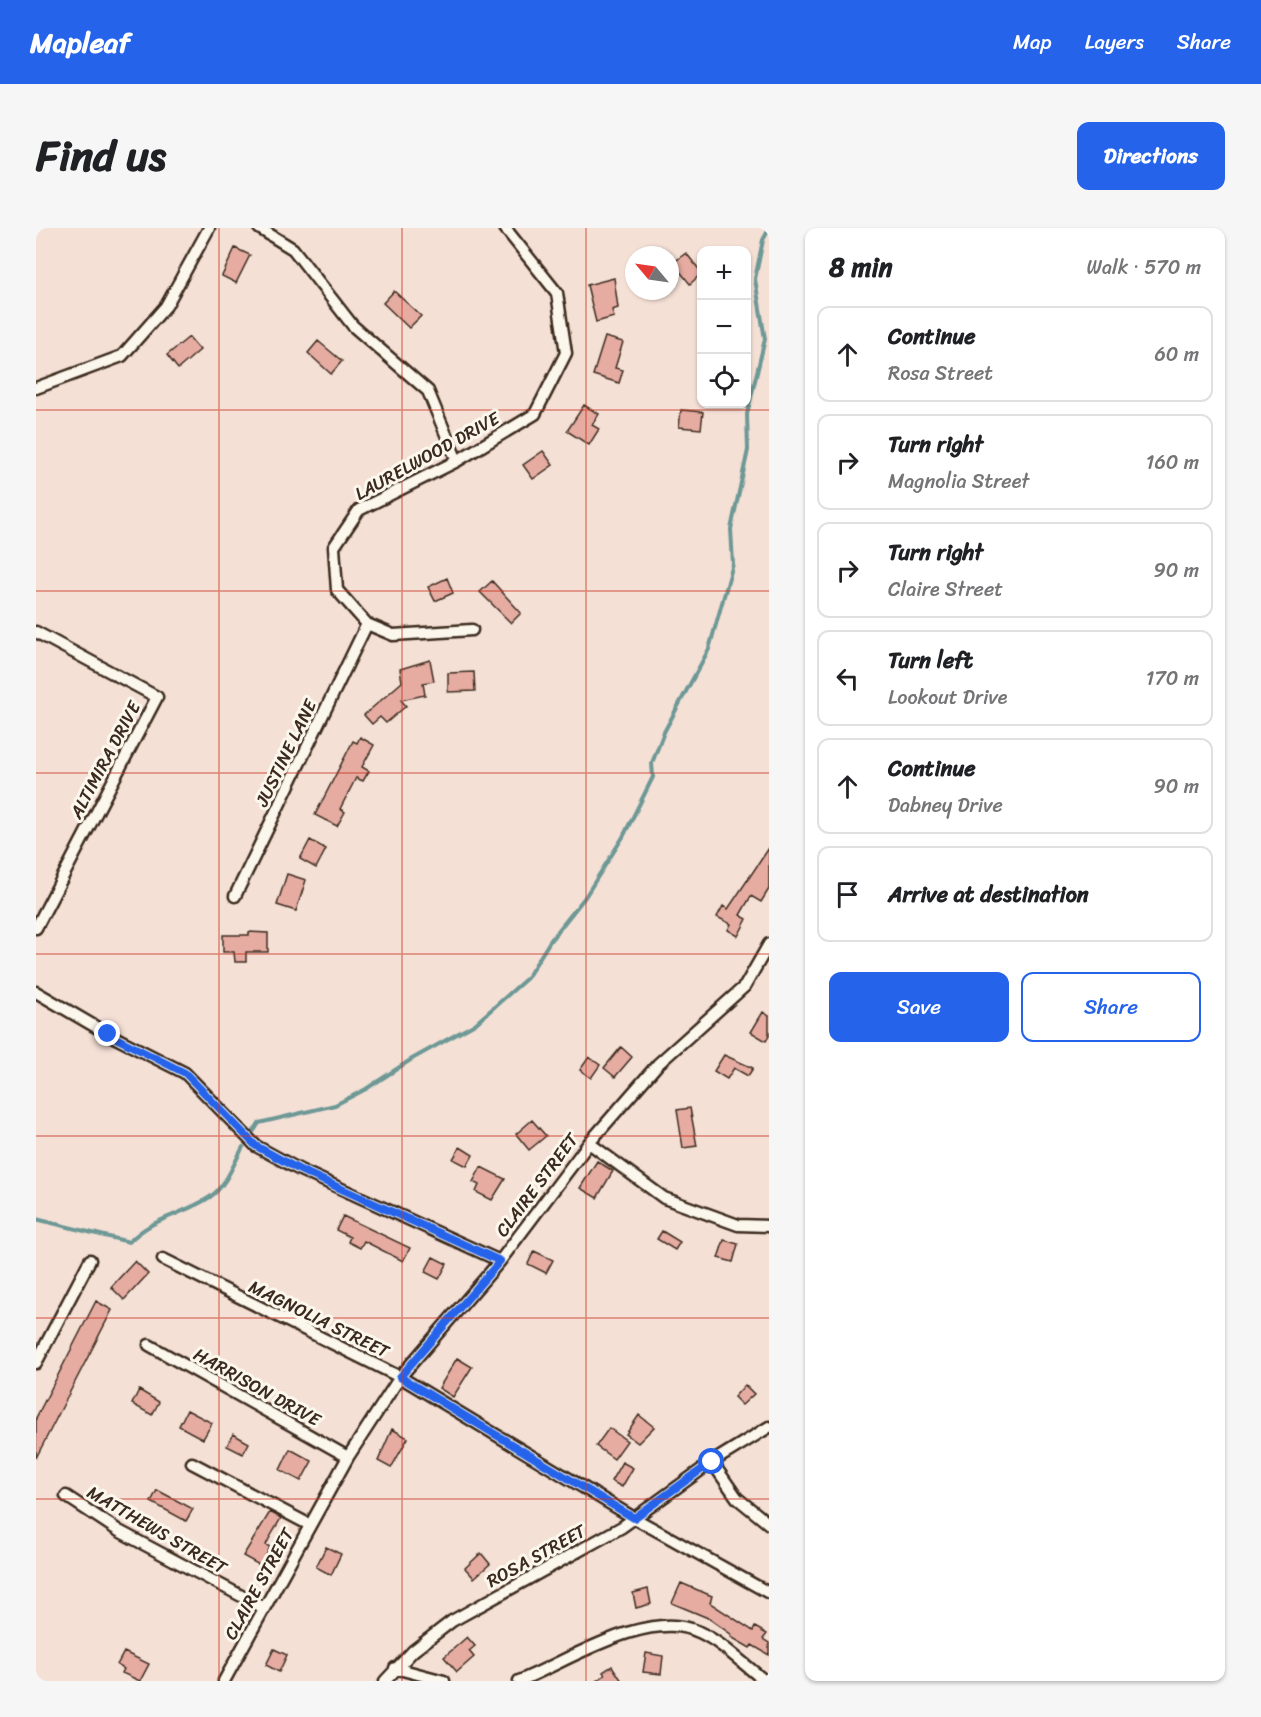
<!DOCTYPE html>
<meta charset="utf-8">
<style>
:root{--surface:#fff;--page:#f6f6f6;--text:#202124;--muted:#757577;--line:#e0e0e0;--accent:#2563eb}
body{margin:0;font-family:Sriracha,sans-serif;background:var(--page);color:var(--text)}
.controls{position:absolute;right:18px;top:18px;display:grid;overflow:hidden;border-radius:12px;box-shadow:0 2px 4px #0004}
.controls button{width:54px;height:54px;display:grid;place-items:center;padding:0;border:0;border-bottom:2px solid var(--line);background:var(--surface);color:var(--text);font:30px sans-serif}
.compass{position:absolute;left:589px;top:18px;width:54px;height:54px;border-radius:50%;background:var(--surface);box-shadow:0 2px 4px #0004;rotate:299deg}
.stop{position:absolute;width:18px;height:18px;margin:-14px;border:4px solid #2563eb;border-radius:50%;background:#fff}
.stop.end{background:#2563eb;border-color:#fff;box-shadow:0 2px 6px #0008}
.list{margin:0;padding:0;list-style:none}
h2{display:flex;justify-content:space-between;align-items:center;height:78px;margin:0;padding:0 24px;font-size:26px}
h2 small{font-size:20px;font-weight:400;color:var(--muted)}
.list li{display:grid;grid-template-columns:39px 1fr auto;gap:18px;align-items:center;box-sizing:border-box;height:96px;margin:0 12px 12px;padding:0 12px;border:2px solid var(--line);border-radius:12px}
.list b{display:block;font-size:22px;white-space:nowrap}
.list p{margin:0;font-size:20px;white-space:nowrap;color:var(--muted)}
.list em{font-size:20px;font-style:normal;color:var(--muted)}
.actions{display:flex;gap:12px;padding:18px 24px}
.actions a{flex:1;padding:14px 0;border:2px solid var(--accent);border-radius:12px;text-align:center;font-size:21px;color:var(--accent)}
.actions .main{background:var(--accent);color:#fff}
.icon{flex:none;width:33px;height:33px;fill:none;stroke:currentColor;stroke-width:2;stroke-linecap:round;stroke-linejoin:round}
.map{position:relative;flex:none;width:733px;height:1453px;overflow:hidden;border-radius:12px}
header{display:flex;align-items:center;gap:36px;box-sizing:border-box;height:84px;padding:0 30px;background:var(--accent);color:#fff}
header strong{font-size:28px}
nav{display:flex;gap:33px;margin-inline-start:auto;font-size:21px}
.intro{display:flex;align-items:center;justify-content:space-between;box-sizing:border-box;height:144px;padding:0 36px}
h1{margin:0;font-size:42px}
.button{padding:15px 27px;border-radius:12px;background:var(--accent);color:#fff;font-size:21px;font-weight:700}
main{display:flex;gap:36px;padding:0 36px}
aside{flex:1;background:var(--surface);border-radius:12px;box-shadow:0 2px 4px #0004}
.map>svg:first-child{display:block}
.lines{fill:none;stroke-linecap:round;stroke-linejoin:round}
.stream{stroke:#6d9895;stroke-width:4}
.building{fill:#e6aca2;stroke:#3b2a1e;stroke-width:1.5}
.street-casing{stroke:#3b2a1e;stroke-width:15}
.street{stroke:#fbf7ec;stroke-width:10}
.route{stroke:#2563eb;stroke-width:8}
.grid{fill:none;stroke:#c8321e;stroke-width:1.5;stroke-opacity:0.55}
.labels{text-anchor:middle;dominant-baseline:central;stroke-width:6;stroke-linejoin:round;paint-order:stroke}
.street-label{font-size:18px;fill:#3b2a1e;stroke:#fbf7ec}
</style>
<header>
<strong>Mapleaf</strong>
<nav><a>Map</a><a>Layers</a><a>Share</a></nav>
</header>
<div class="intro"><h1>Find us</h1><a class="button">Directions</a></div>
<main>
<div class="map">
<svg width="733" height="1453" viewBox="0 0 733 1453">
<rect width="100%" height="100%" fill="#f5e0d6"/>
<filter id="ink" filterUnits="userSpaceOnUse"><feTurbulence type="fractalNoise" baseFrequency=".0167" numOctaves="2"/><feDisplacementMap in="SourceGraphic" scale="12" xChannelSelector="R" yChannelSelector="G"/><feConvolveMatrix kernelMatrix="1 2 1 2 8 2 1 2 1" color-interpolation-filters="sRGB"/></filter>
<g filter="url(#ink)">
<g class="lines">
<path class="stream" d="M218 903 223 895 299 877 330 861 376 831 439 796 491 750 514 713 549 669 587 609 617 549 616 535 628 504 673 421 697 336 695 301 712 222 711 186 729 111 719 51 727 12 733 1
M0 991 93 1014C117 989 147 987 174 969 190 958 198 935 207 919"/>
</g>
<path class="building" d="M199 20 214 27 200 55 186 48Z
M650 25 666 45 654 56 637 35Z
M578 50 582 80 576 82 578 89 560 94 551 57Z
M358 63 385 88 373 100 347 75Z
M153 109 164 122 142 141 131 127Z
M569 109 587 114 579 140 587 142 583 155 557 147Z
M282 113 306 133 295 146 272 125Z
M548 177 563 186 556 197 563 201 553 217 531 203Z
M645 182 667 184 665 201 643 199Z
M507 223 517 237 497 251 487 237Z
M411 350 417 365 399 373 392 359Z
M456 353 485 385 475 395 444 364Z
M394 432 398 453 387 455 389 467 365 472 370 478 350 495 344 489 336 496 328 487 366 454 364 441Z
M438 444 439 463 412 464V445Z
M324 509 338 517 326 539 333 543 327 553 320 550 304 581 309 584 301 598 279 587 317 513 321 515Z
M274 612 290 621 280 640 264 631Z
M733 620V661L725 674 715 668 704 687 711 691 702 708 692 702 695 696 681 689 687 678 692 681Z
M251 646 270 652 260 683 241 677Z
M213 704 232 705V724H210V734H199L198 724H187V707H213Z
M727 784 733 788V808L730 813 715 804Z
M585 819 596 829 579 849 568 840Z
M688 827 717 840 712 848 698 840 691 851 678 843Z
M553 829 564 837 555 850 544 842Z
M654 880 661 918 647 920 641 882Z
M496 892 510 908 493 922 480 906Z
M424 919 437 927 431 938 417 931Z
M561 933 577 943 561 970 544 960Z
M445 939 469 951 456 972 440 964 443 957 437 954Z
M307 988 374 1020 367 1033 328 1013 324 1020 312 1014 314 1009 300 1002Z
M626 1003 644 1014 639 1022 621 1011Z
M688 1012 702 1016 697 1034 682 1030Z
M498 1023 517 1032 510 1045 492 1036Z
M397 1029 411 1036 403 1051 389 1044Z
M99 1033 112 1046 88 1072 75 1059Z
M60 1073 76 1082 0 1230V1190Z
M421 1130 436 1139 417 1169 403 1160Z
M709 1157 718 1166 706 1177 698 1169Z
M103 1162 123 1174 116 1187 96 1176Z
M151 1182 176 1195 167 1211 143 1198Z
M603 1187 618 1199 602 1215 590 1206Z
M573 1200 591 1213 578 1231 560 1218Z
M356 1201 372 1210 355 1240 342 1233Z
M197 1206 213 1215 207 1226 191 1218Z
M254 1221 276 1233 265 1253 244 1242Z
M586 1234 597 1240 586 1259 575 1253Z
M121 1262 157 1281 150 1293 115 1274Z
M234 1284 245 1290 233 1311 230 1317 234 1319 225 1338 207 1328Z
M290 1319 305 1326 295 1347 280 1339Z
M445 1325 454 1336 438 1350 429 1340Z
M645 1355 676 1368 674 1375 717 1403 719 1399 731 1406 727 1411 733 1415V1427L716 1417 714 1420 695 1409 696 1407 672 1390 636 1375Z
M612 1361 615 1376 600 1380 597 1365Z
M431 1409 439 1418 433 1423 438 1429 421 1444 408 1429Z
M238 1421 251 1427 243 1444 230 1437Z
M88 1424 113 1436 104 1453 86 1445 88 1441 81 1437Z
M610 1425 627 1428 625 1446 607 1444Z
M576 1438 586 1453H560L569 1447 567 1444Z"/>
<g class="lines">
<defs>
<path id="street" d="M223 0 257 21 317 98 392 163 421 233
M0 160 86 128 130 78 173 0
M436 402 357 407 331 396 301 362 298 319 323 282 421 233 499 186 530 125 521 65 469 0
M0 404 121 469 0 700
M199 668 331 396
M0 764 72 806 149 845 220 918 264 942 464 1033
M553 915 628 970 702 997 733 998
M127 1031 364 1149 598 1290 733 1365
M113 1117 312 1229
M0 1135 54 1032
M676 1234 701 1270 733 1296
M156 1235 274 1297
M30 1268 83 1303 228 1380
M359 1440 408 1453
M188 1453 312 1229 364 1149 464 1033 553 915 622 836 709 758 733 716
M349 1453 377 1423 416 1393 586 1299 676 1234 733 1199
M483 1453C530 1434 613 1379 663 1404 687 1415 708 1437 729 1453"/>
</defs>
<use href="#street" class="street-casing"/>
<use href="#street" class="street"/>
</g>
</g>
<g class="lines" filter="url(#ink)">
<path class="route" d="M72 806 149 845 220 918 264 942 464 1033 364 1149 598 1290 676 1234"/>
</g>
<path class="grid" d="M183 0V1453M366 0V1453M550 0V1453M0 182H733M0 363H733M0 545H733M0 726H733M0 908H733M0 1090H733M0 1271H733"/>
<g class="labels">
<g class="street-label">
<text transform="translate(391 228) rotate(-29)">LAURELWOOD DRIVE</text>
<text transform="translate(250 525) rotate(-64)">JUSTINE LANE</text>
<text transform="translate(69 532) rotate(-62)">ALTIMIRA DRIVE</text>
<text transform="translate(501 957) rotate(-53)">CLAIRE STREET</text>
<text transform="translate(283 1091) rotate(26)">MAGNOLIA STREET</text>
<text transform="translate(221 1159) rotate(29)">HARRISON DRIVE</text>
<text transform="translate(121 1302) rotate(30)">MATTHEWS STREET</text>
<text transform="translate(500 1328) rotate(-29)">ROSA STREET</text>
<text transform="translate(223 1356) rotate(-61)">CLAIRE STREET</text>
</g>
</g>
</svg>
<div class="controls">
<button>+</button>
<button>−</button>
<button><svg class="icon" aria-label="locate" viewBox="0 0 24 24"><circle cx="12" cy="12" r="6"/><path d="M12 2v4M12 18v4M2 12h4M18 12h4"/></svg></button>
</div>
<svg class="compass" viewBox="-18 -18 36 36"><path d="M0-13l5 13h-10z" fill="#e53935"/><path d="M0 13l5-13h-10z" fill="#757577"/></svg>
<div class="stop" style="left:676px;top:1234px"></div>
<div class="stop end" style="left:72px;top:806px"></div>
</div>
<aside>
<h2>8 min<small>Walk · 570 m</small></h2>
<ul class="list">
<li><svg class="icon" aria-label="ahead" viewBox="0 0 24 24"><path d="M12 20V5M6 11l6-6 6 6"/></svg><div><b>Continue</b><p>Rosa Street</p></div><em>60 m</em></li>
<li><svg class="icon" aria-label="right" viewBox="0 0 24 24"><path d="M7 20v-9h11M14 6l5 5-5 5"/></svg><div><b>Turn right</b><p>Magnolia Street</p></div><em>160 m</em></li>
<li><svg class="icon" aria-label="right" viewBox="0 0 24 24"><path d="M7 20v-9h11M14 6l5 5-5 5"/></svg><div><b>Turn right</b><p>Claire Street</p></div><em>90 m</em></li>
<li><svg class="icon" aria-label="left" viewBox="0 0 24 24"><path d="M17 20v-9H6M10 6l-5 5 5 5"/></svg><div><b>Turn left</b><p>Lookout Drive</p></div><em>170 m</em></li>
<li><svg class="icon" aria-label="ahead" viewBox="0 0 24 24"><path d="M12 20V5M6 11l6-6 6 6"/></svg><div><b>Continue</b><p>Dabney Drive</p></div><em>90 m</em></li>
<li><svg class="icon" aria-label="arrive" viewBox="0 0 24 24"><path d="M6 21V4h12l-3 4 3 4H6"/></svg><div><b>Arrive at destination</b></div></li>
</ul>
<div class="actions"><a class="main">Save</a><a>Share</a></div>
</aside>
</main>
